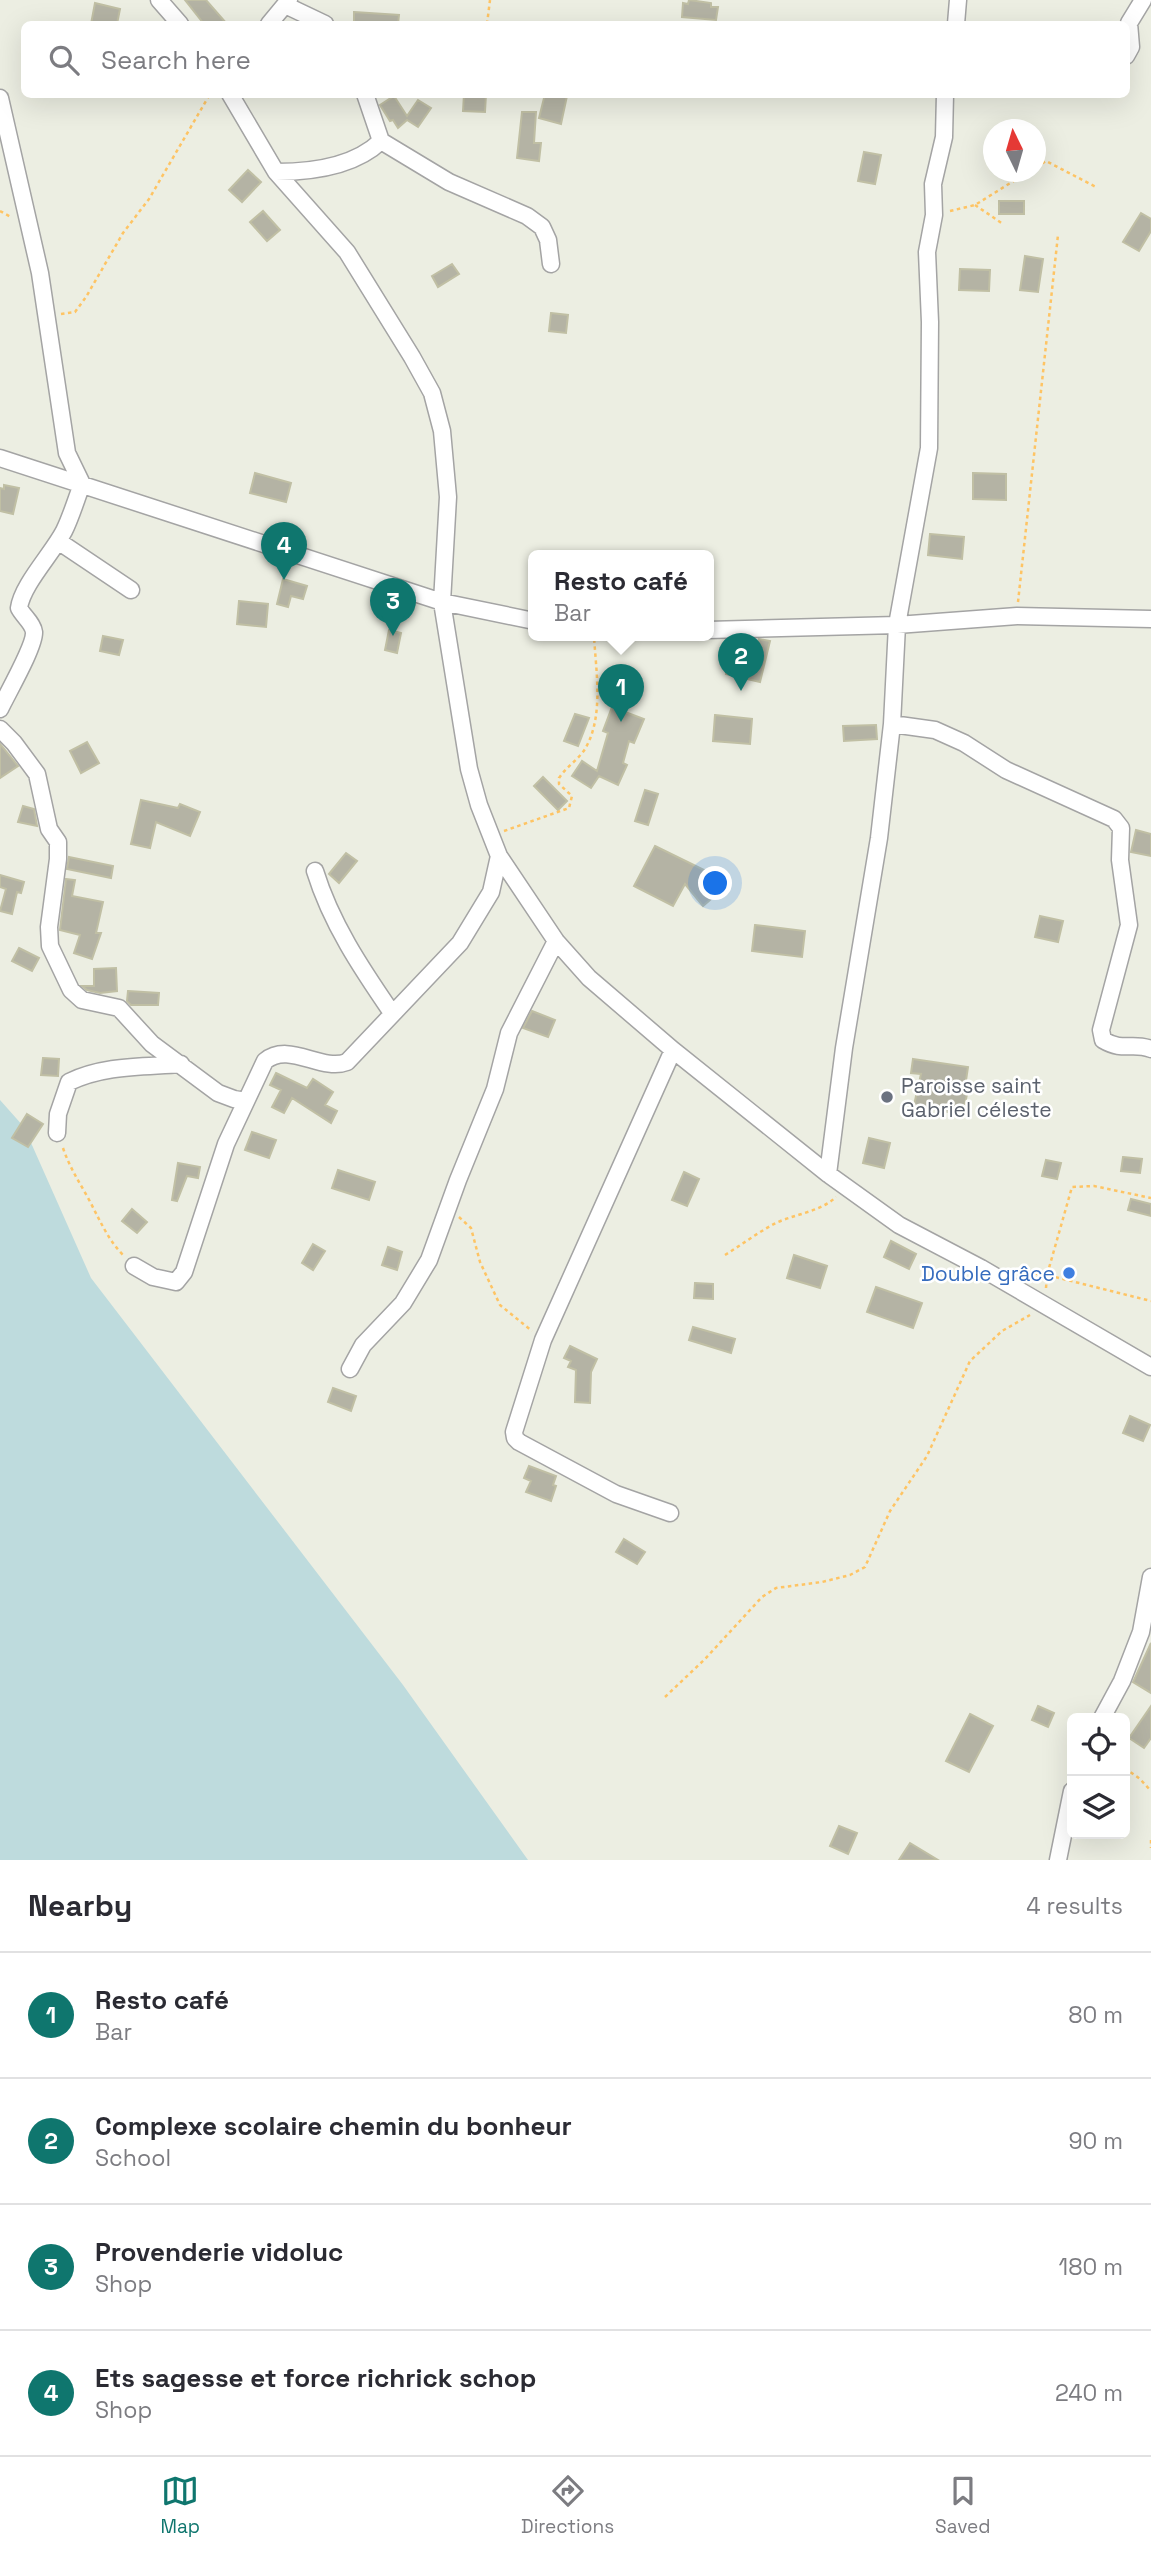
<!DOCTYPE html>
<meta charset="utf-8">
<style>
:root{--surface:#fff;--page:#f7f7f7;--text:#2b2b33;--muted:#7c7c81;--line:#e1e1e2;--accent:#0f766e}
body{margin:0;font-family:"Space Grotesk",sans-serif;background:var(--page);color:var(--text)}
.controls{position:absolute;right:21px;bottom:21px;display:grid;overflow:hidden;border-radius:10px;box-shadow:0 7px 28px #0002}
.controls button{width:63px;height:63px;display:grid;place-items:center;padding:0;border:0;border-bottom:2px solid var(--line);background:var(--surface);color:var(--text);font:35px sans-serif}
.compass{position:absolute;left:983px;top:119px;width:63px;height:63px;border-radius:50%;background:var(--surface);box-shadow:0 7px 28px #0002;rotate:355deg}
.you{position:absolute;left:716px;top:884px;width:24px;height:24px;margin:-18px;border:5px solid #fff;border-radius:50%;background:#1a73e8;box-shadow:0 0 0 10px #1a73e833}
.badge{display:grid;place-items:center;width:46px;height:46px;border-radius:50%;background:var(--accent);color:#fff;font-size:23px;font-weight:700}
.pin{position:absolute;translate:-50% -58px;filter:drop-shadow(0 2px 4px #0008)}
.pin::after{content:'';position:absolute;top:37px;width:24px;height:21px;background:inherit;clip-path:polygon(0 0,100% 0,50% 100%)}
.popup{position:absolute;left:528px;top:550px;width:186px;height:91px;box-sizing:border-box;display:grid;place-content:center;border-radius:10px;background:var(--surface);filter:drop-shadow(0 2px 5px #0005);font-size:23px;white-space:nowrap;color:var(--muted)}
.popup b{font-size:26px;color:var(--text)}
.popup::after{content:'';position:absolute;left:50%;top:100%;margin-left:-14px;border:14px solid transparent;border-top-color:var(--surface)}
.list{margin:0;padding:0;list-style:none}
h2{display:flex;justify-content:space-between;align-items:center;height:91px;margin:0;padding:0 28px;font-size:30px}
h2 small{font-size:23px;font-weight:400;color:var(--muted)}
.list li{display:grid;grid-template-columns:46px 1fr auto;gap:21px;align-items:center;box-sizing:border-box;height:126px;padding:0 28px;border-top:2px solid var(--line)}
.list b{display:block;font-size:26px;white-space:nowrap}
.list p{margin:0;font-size:23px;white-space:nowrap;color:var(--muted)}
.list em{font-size:23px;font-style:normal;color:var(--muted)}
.icon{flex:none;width:38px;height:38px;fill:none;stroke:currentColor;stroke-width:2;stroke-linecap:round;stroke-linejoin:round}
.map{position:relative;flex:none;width:1151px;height:1860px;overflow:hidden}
.search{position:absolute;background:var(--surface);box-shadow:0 7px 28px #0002;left:21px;right:21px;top:21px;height:77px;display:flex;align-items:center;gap:18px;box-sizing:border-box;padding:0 24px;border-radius:10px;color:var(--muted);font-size:26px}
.sheet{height:595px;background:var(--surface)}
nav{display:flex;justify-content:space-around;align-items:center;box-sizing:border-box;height:98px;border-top:2px solid var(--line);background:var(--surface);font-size:19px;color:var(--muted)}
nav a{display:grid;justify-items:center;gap:4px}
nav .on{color:var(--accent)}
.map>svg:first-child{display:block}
.wetland{fill:#bedbdd}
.building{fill:#b4b3a4;stroke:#c0bfa4;stroke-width:2}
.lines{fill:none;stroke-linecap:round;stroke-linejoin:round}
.street-casing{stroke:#a4a4a4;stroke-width:19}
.path{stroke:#fec464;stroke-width:2.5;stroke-dasharray:3.5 3.5;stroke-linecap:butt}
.street{stroke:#fff;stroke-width:16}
.worship-dot{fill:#6b7280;stroke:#fff;stroke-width:2.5}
.shop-dot{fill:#3f7fe0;stroke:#fff;stroke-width:2.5}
.labels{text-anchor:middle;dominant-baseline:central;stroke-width:5;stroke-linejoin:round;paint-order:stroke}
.worship-label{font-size:21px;fill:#5b616d;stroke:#fff;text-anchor:start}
.shop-label{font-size:21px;fill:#366cbe;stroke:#fff;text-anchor:end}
</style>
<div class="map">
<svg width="1151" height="1860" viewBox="0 0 1151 1860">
<rect width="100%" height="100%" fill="#eceee2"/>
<path class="wetland" d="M0 1100 24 1127 91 1278 403 1685 528 1860H0Z"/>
<path class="building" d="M185 0H206L227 24H204Z
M689 0 711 3V7H718L716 20 682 17 683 3 688 4Z
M95 3 120 9 117 24H91Z
M354 12 399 15 398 24H354Z
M464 94H486L485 112 463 111Z
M545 94 567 96 561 124 539 118Z
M394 96 407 116 418 100 431 108 418 127 407 120 398 128 393 120 390 121 380 105Z
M522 112H536L534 143H541L539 161 517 158Z
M864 152 881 155 875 184 858 181Z
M248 170 261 182 242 202 229 190Z
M999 201H1024V214H999Z
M263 211 280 230 267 241 250 222Z
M1141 213 1151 219V231L1139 251 1123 242Z
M1025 256 1043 259 1038 292 1020 290Z
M452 264 459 274 438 287 432 276Z
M960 269 990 270 989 291 959 290Z
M551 313 568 315 566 333 549 331Z
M255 473 291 483 286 502 250 493Z
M973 473 1006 474V500L973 499Z
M4 485 19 488 13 514 0 511V488L4 489Z
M930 534 964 537 962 559 928 555Z
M283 579 307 586 303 599 291 596 288 607 277 604Z
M239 601 268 604 266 627 237 624Z
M389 630 401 633 397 653 385 650Z
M103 636 123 640 119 655 100 651Z
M759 639 770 641 760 682 726 674 728 663 752 667Z
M612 707 644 719 634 743 629 741 623 763 627 765 618 785 599 776 591 788 572 776 582 761 597 771 608 733 603 731Z
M575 714 589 718 578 746 564 741Z
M715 715 752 719 750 744 713 741Z
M876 725 877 739 844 741 843 726Z
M87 742 99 763 81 773 70 751Z
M0 744 18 766 0 778Z
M543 777 567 801 558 810 534 786Z
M645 790 658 794 648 825 635 821Z
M141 800 178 808 180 804 200 812 190 836 156 822 150 848 131 844Z
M23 806 34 809 37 826 18 822Z
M1136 830 1151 834V856L1131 852Z
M655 846 710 873 712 871 725 887 703 906 685 884 673 906 634 886Z
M346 853 357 861 339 883 329 874Z
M69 857 113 866 111 878 67 869Z
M0 875 24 882 21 893 17 892 12 914 0 911 6 889 0 887Z
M66 879 75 880 72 896 103 902 96 933H101L92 959 74 953 80 935 60 930Z
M1040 916 1063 921 1058 942 1035 937Z
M755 925 805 931 802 957 752 951Z
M19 948 39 958 32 971 12 961Z
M116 968 117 991 100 993 87 990 82 986H94V969Z
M128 991 159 993 158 1005H131L127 1001Z
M532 1011 555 1020 548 1037 523 1028Z
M43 1058 59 1059 58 1076 41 1075Z
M913 1059 968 1067 964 1094H967L963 1115 914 1105 921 1074 911 1073Z
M276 1073 307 1088 313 1079 333 1092 325 1105 337 1111 331 1123 292 1098 284 1113 272 1107 281 1090 270 1085Z
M27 1114 43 1124 28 1147 12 1138Z
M252 1132 276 1140 269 1158 245 1150Z
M869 1138 890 1143 884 1168 863 1163Z
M1123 1157 1142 1159 1140 1173 1121 1171Z
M1046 1160 1061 1163 1057 1179 1042 1176Z
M178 1163 200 1167 198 1178 187 1176 177 1201 172 1200Z
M338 1170 375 1182 369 1200 332 1188Z
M684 1172 699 1179 687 1206 672 1200Z
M1131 1199 1151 1204V1216L1128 1210Z
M132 1209 147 1222 137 1233 122 1221Z
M891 1241 916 1254 909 1269 884 1257Z
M313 1244 325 1251 313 1270 302 1263Z
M388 1247 402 1252 397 1270 382 1265Z
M794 1255 827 1266 820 1288 787 1278Z
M695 1283 713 1284V1299L694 1298Z
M876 1287 922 1303 913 1328 867 1312Z
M693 1327 735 1339 731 1353 689 1340Z
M570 1346 597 1359 591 1372 590 1403 575 1402 576 1370 568 1367 571 1361 564 1358Z
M333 1388 356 1396 351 1411 328 1402Z
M1130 1416 1150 1425 1143 1441 1123 1433Z
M529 1466 556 1476 553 1485 556 1486 551 1501 526 1492 531 1481 524 1478Z
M624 1539 645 1552 637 1564 616 1552Z
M1151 1643V1693L1133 1682Z
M1038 1706 1054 1713 1048 1727 1032 1720Z
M1151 1706V1738L1144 1748 1129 1738Z
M970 1714 993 1726 969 1772 946 1761Z
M839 1826 857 1833 848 1854 830 1846Z
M910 1843 938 1860H899Z"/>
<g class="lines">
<defs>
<path id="street" d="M159 0 180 24
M285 5 325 24
M269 24 289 0
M956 24 958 0
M1126 56 1131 47 1129 23 1143 0
M230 94 276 172 347 252 412 357 432 393 442 431 448 497 442 602 469 769 479 805 499 856 556 941 589 978 673 1050 828 1174 899 1225 981 1268 1151 1367
M365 94 381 141 449 182 527 216 542 227 548 240 551 264
M0 98 40 273 67 453 82 484C76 500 71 517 64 531 52 554 22 585 19 608 23 616 33 623 34 632 35 646 7 694 0 709
M276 172C311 172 355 166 381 141
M0 458 442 602 534 621
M58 541 131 590
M708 630 897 625 1017 616 1151 619
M892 724 935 730 964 743 1006 770 1114 819 1121 828 1120 860 1129 925 1101 1030 1103 1040C1123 1052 1133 1042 1151 1049
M0 729 14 743 37 774 49 829 58 842V859L49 927 50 946 71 990 82 1000 119 1008 152 1044 218 1093 234 1099 246 1101
M315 871C331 923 361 968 392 1013
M57 1133 58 1114 69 1082C104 1065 143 1067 181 1064
M828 1174 844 1048 879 838 892 724 897 625 929 448 930 322 927 252 934 215 933 184 944 137 945 94
M134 1266 153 1277 176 1282 184 1272 226 1144 265 1061C289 1041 321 1072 347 1062L460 943 491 892 499 856
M350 1369 363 1345 403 1303 429 1260 458 1180 495 1089 509 1033 556 941
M670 1513 616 1494 519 1442 515 1438 514 1432 543 1340 673 1050
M1102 1718 1122 1681 1141 1632 1151 1577
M1058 1860 1072 1791"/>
</defs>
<use href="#street" class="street-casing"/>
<path class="path" d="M487 24 490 0
M1036 167 1046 161 1096 187
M975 205 1003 224
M0 211 11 217
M950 211 975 205 1028 172
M61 314 75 312 86 297 123 233 149 199 210 94
M1018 602 1058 235
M504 831 569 808 572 796 559 784V778C566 767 578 760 585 749 604 717 596 672 594 636
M63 1148C69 1166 78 1180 87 1196 99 1218 107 1239 124 1256
M459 1217 471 1228 480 1262 500 1305 532 1331
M725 1255C741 1245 756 1234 772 1225 792 1214 819 1213 836 1197
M1021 1272 1047 1275 1151 1301
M1046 1288 1047 1275 1072 1187 1094 1186 1151 1198
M665 1697 705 1659 762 1597 776 1588 822 1582 850 1575 865 1567 890 1511 927 1456 970 1361 1002 1331 1030 1315
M1125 1768 1140 1779 1151 1791
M1151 1840V1848"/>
<use href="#street" class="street"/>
</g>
<circle class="worship-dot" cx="887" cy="1097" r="7"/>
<circle class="shop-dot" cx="1069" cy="1273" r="7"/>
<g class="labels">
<g class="worship-label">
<text x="901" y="1085">Paroisse saint<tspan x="901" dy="24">Gabriel céleste</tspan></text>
</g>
<g class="shop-label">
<text x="1055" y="1273">Double grâce</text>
</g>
</g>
</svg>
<div class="controls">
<button><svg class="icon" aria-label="locate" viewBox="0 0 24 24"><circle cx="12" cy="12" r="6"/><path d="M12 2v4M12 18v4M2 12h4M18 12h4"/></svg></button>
<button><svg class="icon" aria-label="layers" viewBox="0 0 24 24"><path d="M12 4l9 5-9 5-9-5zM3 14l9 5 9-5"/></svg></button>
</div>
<svg class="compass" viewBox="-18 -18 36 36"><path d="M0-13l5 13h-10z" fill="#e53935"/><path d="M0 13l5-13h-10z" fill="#7c7c81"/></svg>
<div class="you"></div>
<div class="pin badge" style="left:621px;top:722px">1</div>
<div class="popup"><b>Resto café</b>Bar</div>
<div class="pin badge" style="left:741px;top:691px">2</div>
<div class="pin badge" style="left:393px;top:636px">3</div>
<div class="pin badge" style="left:284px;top:580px">4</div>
<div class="search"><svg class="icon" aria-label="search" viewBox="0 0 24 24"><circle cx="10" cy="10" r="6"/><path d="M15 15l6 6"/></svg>Search here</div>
</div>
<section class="sheet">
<h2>Nearby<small>4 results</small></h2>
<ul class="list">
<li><span class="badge">1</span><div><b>Resto café</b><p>Bar</p></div><em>80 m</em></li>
<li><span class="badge">2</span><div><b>Complexe scolaire chemin du bonheur</b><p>School</p></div><em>90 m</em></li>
<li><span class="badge">3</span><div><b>Provenderie vidoluc</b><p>Shop</p></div><em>180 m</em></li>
<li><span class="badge">4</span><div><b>Ets sagesse et force richrick schop</b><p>Shop</p></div><em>240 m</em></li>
</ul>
</section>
<nav>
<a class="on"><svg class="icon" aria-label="map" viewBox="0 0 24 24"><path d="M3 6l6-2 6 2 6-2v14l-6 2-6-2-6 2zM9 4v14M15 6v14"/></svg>Map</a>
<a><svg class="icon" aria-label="directions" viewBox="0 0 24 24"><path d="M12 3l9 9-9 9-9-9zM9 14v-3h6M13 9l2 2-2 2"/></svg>Directions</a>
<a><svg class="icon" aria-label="saved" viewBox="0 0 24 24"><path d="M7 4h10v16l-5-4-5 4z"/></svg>Saved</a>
</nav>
